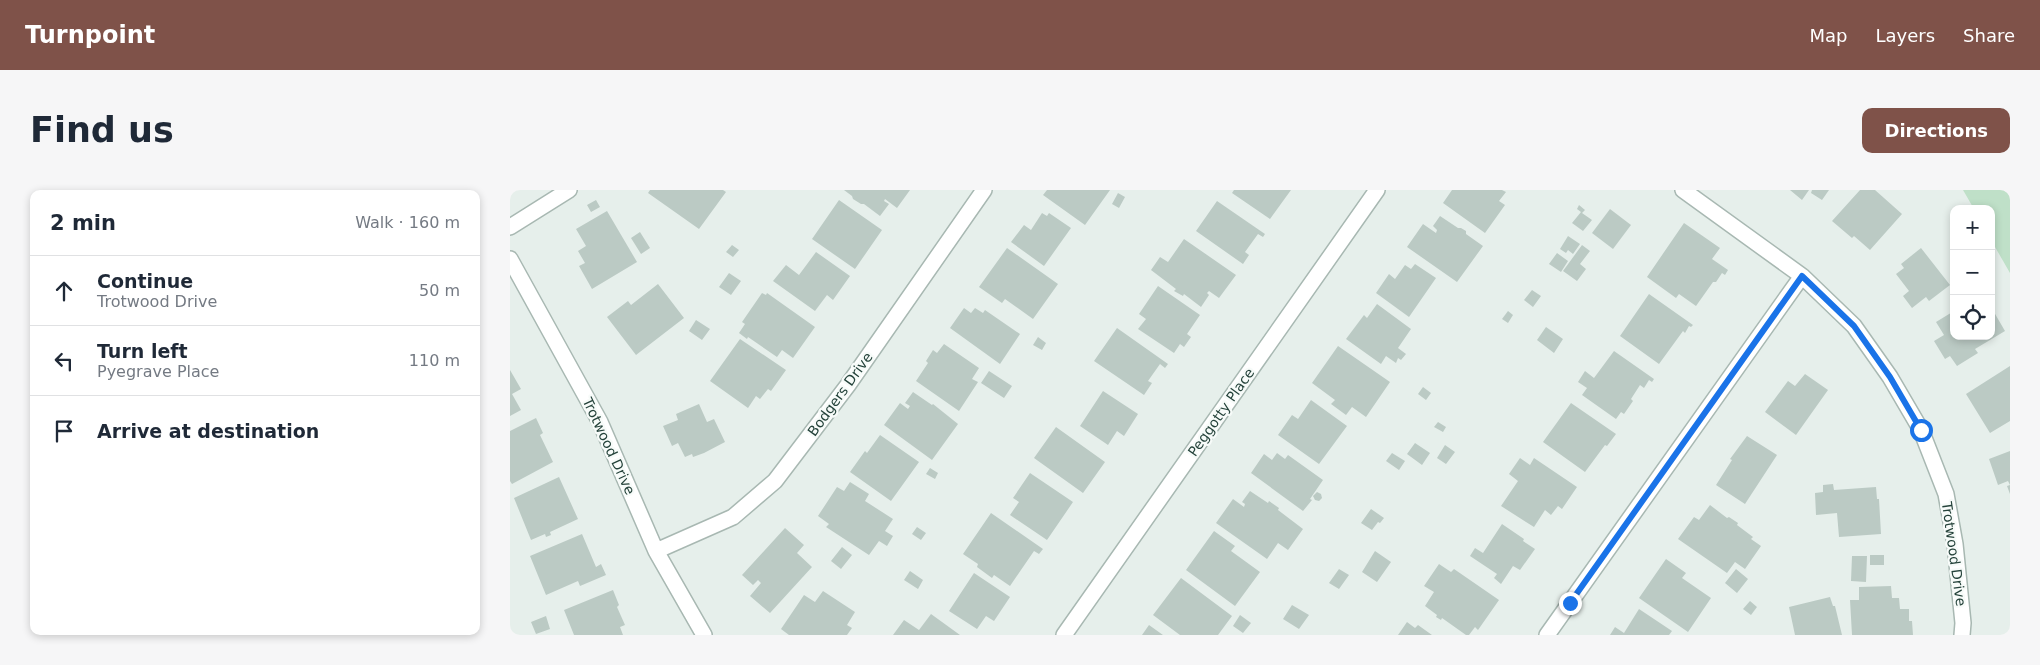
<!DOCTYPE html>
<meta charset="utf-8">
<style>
:root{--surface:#fff;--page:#f6f6f7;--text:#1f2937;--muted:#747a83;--line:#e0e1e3;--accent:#7f5249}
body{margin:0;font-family:"DejaVu Sans",sans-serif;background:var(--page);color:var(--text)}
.controls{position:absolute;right:15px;top:15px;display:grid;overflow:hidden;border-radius:10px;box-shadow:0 2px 8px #0003}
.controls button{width:45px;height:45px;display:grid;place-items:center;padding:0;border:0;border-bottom:1px solid var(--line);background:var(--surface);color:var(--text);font:25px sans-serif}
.stop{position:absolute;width:15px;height:15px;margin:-11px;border:4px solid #1a73e8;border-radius:50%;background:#fff}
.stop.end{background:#1a73e8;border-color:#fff;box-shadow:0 1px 5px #0008}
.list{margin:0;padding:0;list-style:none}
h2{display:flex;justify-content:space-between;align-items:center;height:65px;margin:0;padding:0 20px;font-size:21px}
h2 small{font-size:16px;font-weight:400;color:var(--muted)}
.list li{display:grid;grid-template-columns:32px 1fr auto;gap:15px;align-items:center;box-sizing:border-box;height:70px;padding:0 20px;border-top:1px solid var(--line)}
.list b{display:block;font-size:19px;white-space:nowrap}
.list p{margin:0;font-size:16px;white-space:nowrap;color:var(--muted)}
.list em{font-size:16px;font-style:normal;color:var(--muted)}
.icon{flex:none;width:28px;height:28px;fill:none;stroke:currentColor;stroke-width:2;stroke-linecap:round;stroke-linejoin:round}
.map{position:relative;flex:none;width:1500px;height:445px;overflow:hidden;border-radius:10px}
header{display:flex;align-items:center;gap:30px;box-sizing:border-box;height:70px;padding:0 25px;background:var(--accent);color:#fff}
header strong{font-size:24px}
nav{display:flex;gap:28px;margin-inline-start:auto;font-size:18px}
.intro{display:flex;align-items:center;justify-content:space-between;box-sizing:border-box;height:120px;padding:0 30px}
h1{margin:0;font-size:35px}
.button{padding:12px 22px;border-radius:10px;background:var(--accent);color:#fff;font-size:18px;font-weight:700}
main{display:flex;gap:30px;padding:0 30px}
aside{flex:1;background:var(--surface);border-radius:10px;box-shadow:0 2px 8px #0003}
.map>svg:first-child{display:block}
.green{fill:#bfe0c8}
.building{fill:#bbcac4}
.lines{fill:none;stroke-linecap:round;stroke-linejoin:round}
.minor-casing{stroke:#a8b8b2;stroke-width:18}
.minor{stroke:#fff;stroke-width:15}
.route{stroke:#1a73e8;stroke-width:6}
.labels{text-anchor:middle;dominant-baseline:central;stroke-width:4.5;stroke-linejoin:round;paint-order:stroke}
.street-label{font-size:14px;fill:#24423a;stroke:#f7fbf9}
</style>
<header>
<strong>Turnpoint</strong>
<nav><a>Map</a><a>Layers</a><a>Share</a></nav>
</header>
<div class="intro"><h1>Find us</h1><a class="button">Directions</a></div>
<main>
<aside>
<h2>2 min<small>Walk · 160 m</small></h2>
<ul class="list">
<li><svg class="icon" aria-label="ahead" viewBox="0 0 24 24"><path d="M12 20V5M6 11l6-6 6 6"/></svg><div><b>Continue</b><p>Trotwood Drive</p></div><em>50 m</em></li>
<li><svg class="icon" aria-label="left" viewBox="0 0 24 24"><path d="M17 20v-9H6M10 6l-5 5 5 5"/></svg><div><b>Turn left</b><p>Pyegrave Place</p></div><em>110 m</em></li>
<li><svg class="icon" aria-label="arrive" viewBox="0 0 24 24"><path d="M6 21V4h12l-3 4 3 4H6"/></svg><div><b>Arrive at destination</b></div></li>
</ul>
</aside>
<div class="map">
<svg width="1500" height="445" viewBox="0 0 1500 445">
<rect width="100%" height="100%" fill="#e6efeb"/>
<path class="green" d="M1453 0H1500V83L1481 50V19H1464Z"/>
<path class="building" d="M140 0H213L216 2 189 39 138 3Z
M334 0H400L387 18 375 9 374 11 379 14 370 26 354 14H351L343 9 342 6Z
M537 0H600L575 35 533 5Z
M724 0H781L760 29 722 3Z
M942 0H992L996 2 989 11 995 15 975 43 933 13Z
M1280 0H1299L1292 10Z
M1302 0H1319L1312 10 1301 3Z
M1350 0H1365L1392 24 1360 60 1344 46 1342 48 1322 31Z
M608 3 615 7 609 18 602 14Z
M86 10 90 17 81 22 77 15Z
M329 10 372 40 345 79 302 49Z
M707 11 755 44 753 47 748 44 735 62 739 65 733 74 686 41Z
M1069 15 1075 20 1072 23 1082 30 1073 41 1062 33 1071 22 1067 19Z
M1100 19 1121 35 1103 59 1082 43Z
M97 21 127 72 82 99 69 76 75 73 68 61 76 56 66 39Z
M532 23 537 26 539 23 561 38 534 76 501 52 514 35 521 40Z
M930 26 948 38H951L956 41V44L973 56 947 92 897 57 913 34 926 43 927 40 923 36Z
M1174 33 1210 58 1202 69 1218 80 1215 85 1212 83 1206 92H1203L1186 116 1169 104 1166 108 1137 87Z
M130 42 140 58 131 64 121 48Z
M1058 46 1070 54 1063 64 1058 60 1056 63 1050 59Z
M674 49 726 85 709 108 699 101 697 103 699 105 691 117 674 104 673 106 664 101 666 99 641 80 650 67 658 72Z
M222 55 229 60 223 67 216 62Z
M1072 55 1080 61 1070 74 1076 79 1067 91 1053 81Z
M497 58 548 94 523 129 495 109 492 113 469 97Z
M1411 58 1440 95 1419 111 1416 107 1402 118 1393 106 1399 101 1386 84 1394 78 1391 74Z
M306 62 340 86 323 110 317 105 305 121 263 91 276 75 289 85Z
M1047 63 1058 71 1051 82 1039 74Z
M905 74 926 88 899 127 866 103 879 84 885 89 895 75 901 79Z
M219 83 231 91 221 105 209 97Z
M148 94 174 128 126 165 97 127 118 111 121 115Z
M648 96 690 125 677 144 681 147 674 157 670 154 664 163 628 139 636 129 629 124Z
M1022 100 1031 106 1023 117 1014 110Z
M252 103 256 105 257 103 305 137 283 168 272 160 267 167 238 147 237 149 229 143 235 134 232 132Z
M1139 104 1183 135 1181 137 1179 136 1175 143 1173 141 1149 174 1110 146Z
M867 114 901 139 888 158 896 164 891 170 888 168 886 173 876 166 871 174 836 149 854 125 857 128Z
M1481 117 1495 141 1465 159 1468 163 1447 176 1440 166 1435 169 1424 151 1434 145 1426 132 1444 121V146H1481Z
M454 118 461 123 465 118 473 123 475 120 510 144 490 174 440 138Z
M998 121 1003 125 998 133 992 129Z
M186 130 200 139 192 150 179 141Z
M1036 137 1053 149 1044 163 1027 150Z
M607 138 658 174 655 178 650 174 638 191 642 193 634 205 584 171Z
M528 147 536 153 532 160 523 155Z
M230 149 276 180 261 201 258 199 250 209 246 206 238 218 200 191Z
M434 154 469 178 462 189 468 192 449 221 406 191 418 173 416 171 423 160 427 163Z
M828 156 880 192 856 227 842 217 836 225 821 214 825 210 802 193Z
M1104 161 1144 189 1142 192 1139 190 1134 198 1130 195 1121 209 1123 211 1114 224 1111 222 1106 229 1072 205 1077 198 1068 192 1075 181 1084 188Z
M1500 176V231L1480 243 1456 204Z
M0 180 11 199 2 204 11 220 0 226Z
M479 181 502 196 494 208 471 193Z
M1295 184 1318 200 1286 245 1255 222 1278 191 1285 196Z
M913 197 921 203 916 210 908 204Z
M593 201 628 224 614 246 607 241 598 255 570 236Z
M403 202 422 215 423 214 448 234 422 270 374 235 390 213 398 219 400 216 395 213Z
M801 210 837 236 809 274 768 245 782 225 788 229Z
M1061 213 1106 244 1097 256 1095 255 1075 282 1033 252Z
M189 214 197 232 204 229 215 252 194 263 183 267 182 264 175 267 168 253 162 256 153 236 168 230 166 224Z
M26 228 33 243 30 245 43 272 2 294 0 291V241Z
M928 232 936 237 933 242 924 237Z
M546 237 595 272 573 303 524 268Z
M370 245 409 272 381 311 340 282 355 261 357 263Z
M1237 246 1267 265 1235 314 1206 295 1222 270 1220 269Z
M905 253 920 263 912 275 897 264Z
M935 255 945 262 936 274 927 268Z
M1500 261V304L1497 296 1500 295 1498 291 1488 295 1479 269Z
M767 263 775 269 778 265 813 290 800 309 802 310 793 321 741 283 754 264 762 270Z
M882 263 895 271 889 280 876 271Z
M1010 268 1020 275 1024 268 1067 297 1052 319 1048 316 1041 325 1035 320 1024 337 991 316 1008 291 999 284Z
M420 278 428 283 425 289 416 284Z
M520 283 563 312 537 350 500 325 509 312 503 308Z
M49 287 68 329 40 342 41 345 36 347 35 344 21 350 4 308Z
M340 292 359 304 355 311 383 329 375 341 383 346 377 356 369 351 359 365 316 337 319 334 308 326 327 297 334 301Z
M1323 294 1324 300 1366 297 1367 309H1369L1371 344 1329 347 1327 323 1306 325 1305 303 1313 302V295Z
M740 301 758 313 759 311 769 318 768 320 793 339 778 360 768 353 757 369 706 333 723 309 734 317 735 314 732 312Z
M807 302 811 304 812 308 809 311 805 310 803 306Z
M1200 315 1217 328 1219 327 1228 333 1227 335 1243 347 1241 349 1251 356 1235 379 1225 372 1217 383 1168 349 1184 327 1189 330Z
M861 319 874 328 870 333 868 332 862 340 851 333Z
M481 323 533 359 529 364 524 361 500 396 484 385 482 388 467 377 468 374 453 364Z
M992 334 1014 349 1013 351 1025 359 1010 380 1003 376 991 394 984 388 987 384 960 366 965 358 973 363Z
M407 337 416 343 411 350 402 344Z
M275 338 294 355 287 363 302 377 260 423 240 406 251 393 248 390 243 395 232 385Z
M704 341 725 356 721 361 750 382 725 416 676 380Z
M72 344 86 377 91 374 96 385 70 396 68 391 36 405 20 366Z
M332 357 342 365 331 379 321 371Z
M865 361 881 372 867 392 852 382Z
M1360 365H1374V375H1360Z
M1342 366H1357L1356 392 1341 391Z
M1156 369 1176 383 1172 388 1201 408 1178 442 1129 408Z
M929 374 941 382 944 379 989 410 968 440 965 437 959 445H956L932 428 931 430 926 427 927 425 915 416 924 402 914 396Z
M829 379 839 385 829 399 819 393Z
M1226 379 1238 389 1227 403 1215 393Z
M400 381 413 390 408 399 394 390Z
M464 383 500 407 484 431 476 426 467 439 439 421Z
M671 388 722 426 708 445H670L643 425Z
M1381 396 1382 408H1389L1390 419H1399V431H1402L1403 445H1342L1340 410H1349V397Z
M103 400 109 415 107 417 115 435 110 437 113 445H64L54 420Z
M313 401 345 422 337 435 342 438 337 445H279L271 439 294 405 305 412Z
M1320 407 1323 416H1325L1332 445H1285L1279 417Z
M1240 411 1247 417 1241 425 1233 419Z
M782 415 799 425 789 439 773 429Z
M1129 419 1162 441 1159 445H1100L1105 437 1114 443Z
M421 424 450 445H383L394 430 409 440Z
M730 425 741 433 733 443 723 436Z
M36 426 40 439 26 444 21 432Z
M897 432 905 438 908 435 922 445H888Z
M639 435 653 445H632Z"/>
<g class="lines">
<defs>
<path id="minor" d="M1173 0 1292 86 1344 136 1380 187 1411 240 1436 304 1445 354 1453 433 1452 445
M0 37 59 0
M0 69 90 232 146 361 194 445
M146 361 223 327 265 291 338 195 474 0
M554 445 867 0
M1037 445 1292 86"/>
</defs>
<use href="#minor" class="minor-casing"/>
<use href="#minor" class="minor"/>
</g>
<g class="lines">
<path class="route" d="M1060 413 1292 86 1344 136 1380 187 1411 240"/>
</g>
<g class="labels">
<g class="street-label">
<text transform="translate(330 204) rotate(-54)">Bodgers Drive</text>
<text transform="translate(711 222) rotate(-55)">Peggotty Place</text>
<text transform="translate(99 256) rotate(65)">Trotwood Drive</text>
<text transform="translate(1444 364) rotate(82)">Trotwood Drive</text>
</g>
</g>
</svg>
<div class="controls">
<button>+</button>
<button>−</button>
<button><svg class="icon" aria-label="locate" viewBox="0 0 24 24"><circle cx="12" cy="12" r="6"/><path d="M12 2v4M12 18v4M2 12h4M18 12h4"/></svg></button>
</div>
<div class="stop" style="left:1411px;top:240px"></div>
<div class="stop end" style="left:1060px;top:413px"></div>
</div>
</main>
